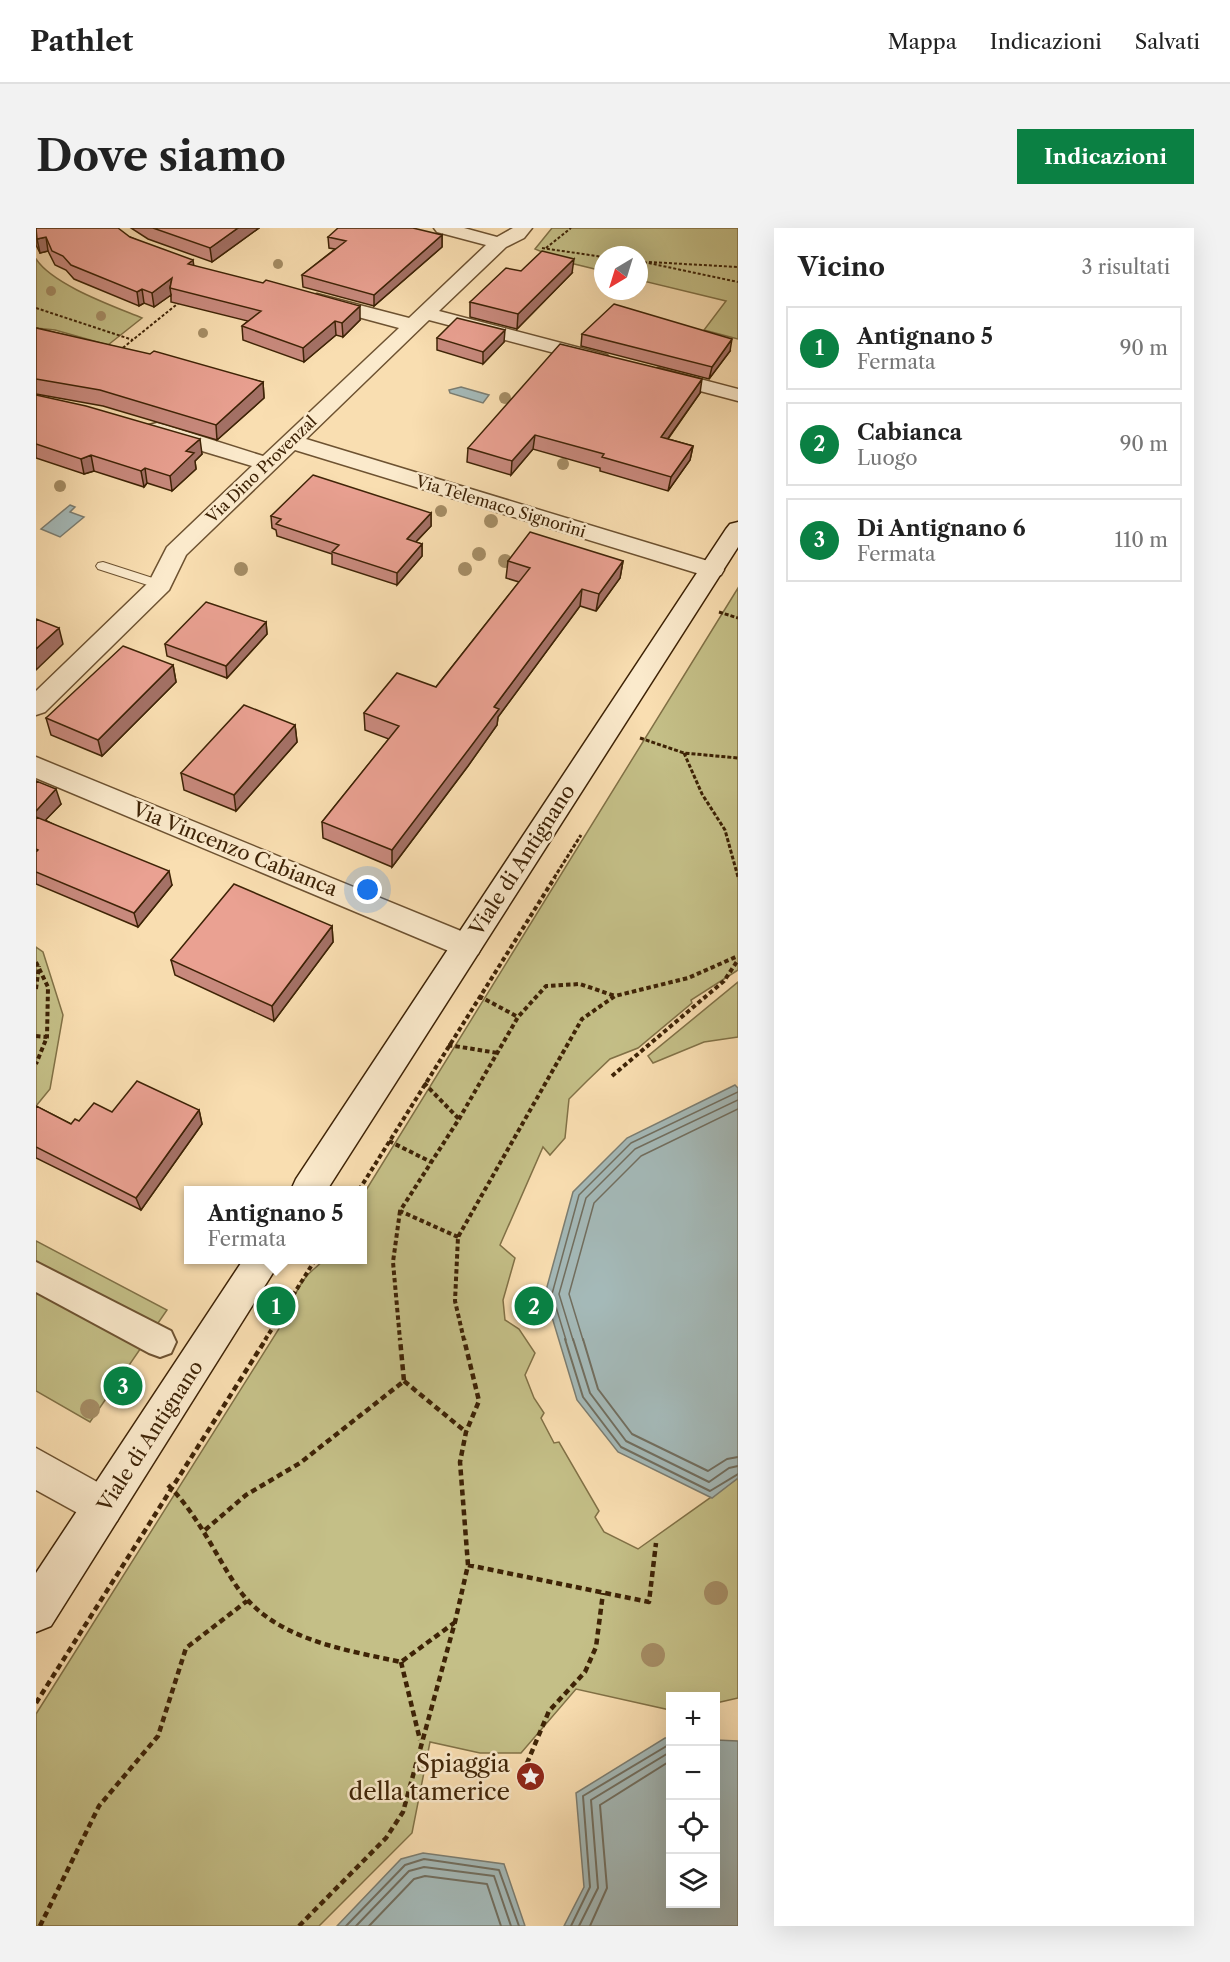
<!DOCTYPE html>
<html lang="it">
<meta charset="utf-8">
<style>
:root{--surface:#fff;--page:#f2f2f2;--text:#222;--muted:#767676;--line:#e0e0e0;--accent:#0b8043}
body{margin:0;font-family:"Libre Caslon Text",serif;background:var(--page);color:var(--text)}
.controls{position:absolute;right:18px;bottom:18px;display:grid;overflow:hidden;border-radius:0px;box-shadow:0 6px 24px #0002}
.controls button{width:54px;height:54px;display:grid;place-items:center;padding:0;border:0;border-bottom:2px solid var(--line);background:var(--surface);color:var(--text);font:30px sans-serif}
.compass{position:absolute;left:558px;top:18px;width:54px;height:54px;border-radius:50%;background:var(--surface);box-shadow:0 6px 24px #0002;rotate:218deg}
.you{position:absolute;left:332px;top:662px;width:21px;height:21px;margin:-15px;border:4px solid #fff;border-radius:50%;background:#1a73e8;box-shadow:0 0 0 9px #1a73e833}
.badge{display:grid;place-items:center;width:39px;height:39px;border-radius:50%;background:var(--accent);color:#fff;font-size:20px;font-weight:700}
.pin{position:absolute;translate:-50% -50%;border:3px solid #fff;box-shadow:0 2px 6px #0006}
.popup{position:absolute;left:148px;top:958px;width:183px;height:78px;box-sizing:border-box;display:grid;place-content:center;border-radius:0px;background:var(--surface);filter:drop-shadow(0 2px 4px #0005);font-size:20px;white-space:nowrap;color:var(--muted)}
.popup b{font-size:22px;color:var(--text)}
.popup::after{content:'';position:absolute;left:50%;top:100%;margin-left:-12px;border:12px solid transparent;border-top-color:var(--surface)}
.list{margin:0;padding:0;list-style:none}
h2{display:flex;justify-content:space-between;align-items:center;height:78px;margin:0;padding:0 24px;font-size:26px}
h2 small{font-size:20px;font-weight:400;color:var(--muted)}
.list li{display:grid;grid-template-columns:39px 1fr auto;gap:18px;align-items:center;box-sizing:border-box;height:84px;margin:0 12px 12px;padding:0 12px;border:2px solid var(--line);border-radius:0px}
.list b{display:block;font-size:22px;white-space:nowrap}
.list p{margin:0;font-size:20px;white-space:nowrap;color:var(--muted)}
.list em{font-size:20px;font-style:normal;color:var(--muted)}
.icon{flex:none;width:33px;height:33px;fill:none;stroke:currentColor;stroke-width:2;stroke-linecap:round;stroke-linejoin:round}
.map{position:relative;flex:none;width:702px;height:1698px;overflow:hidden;border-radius:0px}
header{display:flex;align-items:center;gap:36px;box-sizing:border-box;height:84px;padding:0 30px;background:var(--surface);border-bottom:2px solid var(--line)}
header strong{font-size:28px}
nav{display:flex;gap:33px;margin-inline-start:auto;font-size:21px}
.intro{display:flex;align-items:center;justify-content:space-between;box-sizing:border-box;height:144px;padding:0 36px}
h1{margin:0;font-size:42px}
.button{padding:15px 27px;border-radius:0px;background:var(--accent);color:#fff;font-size:21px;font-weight:700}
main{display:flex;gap:36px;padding:0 36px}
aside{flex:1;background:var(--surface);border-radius:0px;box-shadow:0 6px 24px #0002}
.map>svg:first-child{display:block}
.green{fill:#c4bf87;stroke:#817146;stroke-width:1.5}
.water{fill:#a4b9b8;stroke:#7b7d71;stroke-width:1.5}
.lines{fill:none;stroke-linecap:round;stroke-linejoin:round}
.shore-far1{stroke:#716e5f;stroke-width:1.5}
.shore{stroke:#716e5f;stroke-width:2}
.service-casing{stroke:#6d5231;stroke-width:2}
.pedestrian-casing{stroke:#6d5231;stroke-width:4}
.minor-casing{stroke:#6d5231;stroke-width:3}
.secondary-casing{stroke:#3e2306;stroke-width:3}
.path-far3{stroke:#3e2306;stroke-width:2;stroke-dasharray:3 2;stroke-linecap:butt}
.path-far2{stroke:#3e2306;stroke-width:3;stroke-dasharray:4 2;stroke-linecap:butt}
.path-far1{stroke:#3e2306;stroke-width:4;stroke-dasharray:4.5 3;stroke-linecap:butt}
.path{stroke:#3e2306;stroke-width:4.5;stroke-dasharray:6 4;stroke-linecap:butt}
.service{fill:#fbeacc;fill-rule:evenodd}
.pedestrian{fill:#fbeacc;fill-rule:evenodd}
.minor{fill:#fbeacc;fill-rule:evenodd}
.secondary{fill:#fbeacc;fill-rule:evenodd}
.tree{fill:#a58d65}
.wall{fill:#c98a7e;stroke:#3e2306;stroke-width:1.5}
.shaded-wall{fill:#a47166;stroke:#3e2306;stroke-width:1.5}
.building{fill:#eaa192;stroke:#3e2306;stroke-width:1.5}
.labels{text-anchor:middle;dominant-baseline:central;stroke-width:5;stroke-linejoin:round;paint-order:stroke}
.far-street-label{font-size:16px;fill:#3e2306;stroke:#fbeacc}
.street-label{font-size:20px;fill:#3e2306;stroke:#fbeacc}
.near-poi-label{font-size:24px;fill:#3e2306;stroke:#fbeacc;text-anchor:end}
</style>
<header>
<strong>Pathlet</strong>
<nav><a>Mappa</a><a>Indicazioni</a><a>Salvati</a></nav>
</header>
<div class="intro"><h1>Dove siamo</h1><a class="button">Indicazioni</a></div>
<main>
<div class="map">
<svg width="702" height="1698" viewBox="0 0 702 1698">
<rect width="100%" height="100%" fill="#f9deb1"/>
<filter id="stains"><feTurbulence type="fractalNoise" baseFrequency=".00333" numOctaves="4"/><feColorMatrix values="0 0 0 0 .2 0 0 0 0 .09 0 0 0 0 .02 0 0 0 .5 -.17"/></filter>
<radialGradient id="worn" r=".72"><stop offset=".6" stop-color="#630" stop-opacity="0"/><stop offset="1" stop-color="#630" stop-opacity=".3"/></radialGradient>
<path class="green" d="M516 0H702V111L668 102 690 73 603 52V27H567V43L530 34 499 21Z
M0 31C17 57 77 78 106 90L72 117 19 102 0 100Z
M702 360V742L655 772 656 775 602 820 574 831 551 853 533 871 529 910 514 927 507 919 464 1017 479 1030 467 1072 469 1092 483 1101 499 1125 489 1147 498 1170 508 1185 505 1190 518 1215 523 1214 563 1283 559 1289 568 1304 602 1321 702 1250V1470L680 1475V1468H634V1482L540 1461 485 1525H444L394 1514 376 1605 283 1698H0V1486L251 1088C254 1076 262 1059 270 1049 275 1042 282 1039 287 1032H327V967Z
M0 719 7 724 27 787 14 861 0 878Z
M702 754V809L668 814 617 835 612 828Z
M0 1013 131 1082 54 1194 0 1163Z"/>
<path class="water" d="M425 159 453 167 447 175 414 165 413 162Z
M34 277 39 279 34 284 48 289 24 309 5 301Z
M699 857 702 860V1250L676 1270 582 1224 541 1172 509 1066 537 964 591 910Z
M629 1510H634V1676H680V1512L702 1513V1698H528L548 1659 540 1565Z
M387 1625 468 1636 489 1698H301L365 1631Z"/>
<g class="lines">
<path class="shore-far1" d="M530 1112 516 1066 543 967 595 915 702 864
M537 1112 523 1066 550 970 599 921 702 872
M547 1112 533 1066 558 975 605 928 702 881"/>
<path class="shore" d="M529 1111 547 1169 585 1219 674 1263 702 1246
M537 1111 554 1165 590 1213 673 1254 693 1240 702 1238
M547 1111 562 1161 596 1206 672 1243 691 1231 702 1229
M310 1698 369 1637 388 1631 463 1642 483 1698
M320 1698 373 1643 388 1639 458 1648 475 1698
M333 1698 378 1651 389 1648 451 1656 465 1698
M535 1698 554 1659 547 1568 634 1516
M543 1698 562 1660 555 1572 634 1524
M554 1698 571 1660 564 1577 634 1533"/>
<defs>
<path id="service" d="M67 334 129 354 131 357 124 361 62 341 60 338 62 335Z"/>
<path id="pedestrian" d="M0 1034 135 1103 140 1114 135 1125 124 1129 113 1125 0 1064Z"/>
<path id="minor" d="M398 0H428L461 9 477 0H496L488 10 470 19 403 83 571 127 574 131 571 135 564 137 393 92 270 211 685 337 688 342 685 347 676 349 667 347 259 222 150 327 133 362 9 484 0 487V463L113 354 131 319 216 238 113 207 110 202 113 197 121 195 129 197 227 228 363 100 274 76 271 72 274 68 281 66 373 90 450 17 401 4Z
M622 140 702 161V173L615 150 612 146 615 142Z
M0 529 442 710 446 718 442 726 431 730 420 726 0 550Z
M0 1220 81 1265 87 1279 81 1293 67 1299 0 1262Z"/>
<path id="secondary" d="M702 294V319L291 962H255L260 951 690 301 694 296Z
M207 1032H245L15 1398 0 1404V1345Z"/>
</defs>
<use href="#service" class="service-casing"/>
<use href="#pedestrian" class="pedestrian-casing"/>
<use href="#minor" class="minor-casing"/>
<use href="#secondary" class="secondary-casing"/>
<path class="path-far3" d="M506 20 567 29
M510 20 535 0
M603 33 702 54
M613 34 702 39
M0 80 97 112
M83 123 145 73"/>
<path class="path-far2" d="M683 384 702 390
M604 510 648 525 702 530
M648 525 666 566 689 602 702 649
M518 650 545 607"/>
<path class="path-far1" d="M0 734 12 759 11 809
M0 761 3 738
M443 768 482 789
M0 808 11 809 0 836
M412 817 462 825
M576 848 688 753 702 732
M388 855 423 891
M353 913 395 934
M323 962 519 649
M364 983 357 1034 364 1112
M422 1009 364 983 423 891 482 789 510 758 544 756 579 768
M229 1112 279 1032
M428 1112 419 1073 422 1009 546 791 579 768 652 750 702 728"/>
<path class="path" d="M368 1153 430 1204
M132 1257C161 1286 177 1322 199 1356 235 1411 305 1421 365 1434L418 1395
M169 1302 210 1267 264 1235 368 1153 364 1111
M432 1337 613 1374 620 1315
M365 1434 384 1512
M0 1475 230 1111
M483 1554 513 1483 549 1444 560 1419 567 1365
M4 1698 63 1578 122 1508 150 1420 211 1373
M263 1698 350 1610 367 1584 419 1394 432 1337 424 1234 430 1204 443 1173 428 1111"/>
<use href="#service" class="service"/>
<use href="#pedestrian" class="pedestrian"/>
<use href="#minor" class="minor"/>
<use href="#secondary" class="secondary"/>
</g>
<g class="tree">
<circle cx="242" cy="36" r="5"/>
<circle cx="15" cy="63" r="5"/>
<circle cx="65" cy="88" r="5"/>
<circle cx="167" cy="105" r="5"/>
<circle cx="469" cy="170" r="6"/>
<circle cx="527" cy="236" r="6"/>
<circle cx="24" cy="258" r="6"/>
<circle cx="405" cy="283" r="6"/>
<circle cx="455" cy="293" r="7"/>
<circle cx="443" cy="326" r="7"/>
<circle cx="469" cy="333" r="7"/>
<circle cx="205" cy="341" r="7"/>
<circle cx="429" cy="341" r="7"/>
<circle cx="54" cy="1181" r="10"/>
<circle cx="680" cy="1365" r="12"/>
<circle cx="617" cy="1427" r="12"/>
</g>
<path class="wall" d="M0 0 94 9 158 38 324 92 307 109 300 107 268 134 207 112 206 98 212 93 135 74V67L118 79 108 75 103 78 38 51 30 42 19 37 12 23 4 25 0 17Z
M95 0H223L176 34 112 11Z
M406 7V19L338 78 267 59 266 47 299 21 293 20 292 9Z
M485 43 536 45 481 101 434 89V74Z
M0 100 227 154 228 170 181 212 67 178 0 166Z
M546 106 694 123 673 151 545 118Z
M401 110 468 114 447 136 401 122Z
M664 165 632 211 657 218 654 232 632 263 564 243V240L497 221 475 247 431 234 432 220Z
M0 167 166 226 159 233 160 241 136 263 111 255 108 259 58 243 48 246 0 230Z
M395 285V298L380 314 386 316V328L361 357 296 336V326L241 308 240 302 236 300 235 288Z
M472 333H587L584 350 560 383 544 378 462 489 461 497 432 538 356 639 287 610 286 594 353 511 329 502 328 485 400 459 483 354 470 350Z
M230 394 231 406 191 450 131 428 129 416Z
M137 437 140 454 66 528 15 507 10 490Z
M259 497 261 514 200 583 148 562 145 545Z
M0 553 25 576 9 592 136 657 102 699 0 656Z
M296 698 297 714 238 793 139 747 135 732Z
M0 878 35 896 76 884 163 882 166 896 105 982 0 930Z"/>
<path class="shaded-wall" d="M202 0H223L176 34 174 20Z
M406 7V19L338 78V67Z
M10 9 12 23 4 25 1 11Z
M538 31 536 45 481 101 482 86Z
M157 32 159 46 152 36Z
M136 50 134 60 135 67 118 79 116 65Z
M106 61 108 75 103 78 101 64Z
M324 78V92L307 109 306 95Z
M299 93 300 107 268 134 267 120Z
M469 102 468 114 447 136V124Z
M696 111 694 123 673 151 676 139Z
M666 151 664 165 623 223 625 209Z
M227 154 228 170 181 212 180 197Z
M499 207 497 221 475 247 476 233Z
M164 211 166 226 159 233 160 241 136 263 134 248 150 223Z
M657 218 654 232 632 263 635 249Z
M55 227 58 243 48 246 45 231Z
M109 240 111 255 108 259 105 243Z
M395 285V298L371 323V311Z
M386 316V328L361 357V345Z
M587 333 584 350 560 383 563 366Z
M546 361 544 378 462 489 461 497 432 538 356 639V622L458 479Z
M230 394 231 406 191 450 190 438Z
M23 400 27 416 0 442V421Z
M137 437 140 454 66 528 62 512Z
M259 497 261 514 200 583 198 567Z
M20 561 25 576 0 602V583Z
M133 643 136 657 102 699 98 685Z
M296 698 297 714 238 793 236 778Z
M163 882 166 896 105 982 100 970Z"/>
<path class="building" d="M0 0H82L94 9 157 32 152 36 227 55 230 52 324 78 306 95 299 93 267 120 206 98 225 83 134 60 136 50 116 65 106 61 101 64 35 37 27 28 16 23 10 9 1 11Z
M117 0H202L174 20Z
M302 0H377L406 7 338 67 266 47 310 13 292 9Z
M506 23 538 31 482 86 434 74 470 40 485 43Z
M578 76 696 111 676 139 546 106Z
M421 90 469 102 447 124 401 110Z
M0 100 114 126 118 123 227 154 180 197 64 162 0 151Z
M524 116 666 151 625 209 657 218 635 249 566 229 568 226 499 207 476 233 432 220Z
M0 167 50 178 164 211 150 223 158 225 134 248 109 240 105 243 55 227 45 231 0 216Z
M277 247 395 285 371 311 386 316 361 345 296 324 303 317 240 296 245 291 235 288Z
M494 304 587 333 563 366 546 361 458 479 463 481 433 521 356 622 286 594 363 498 328 485 361 445 400 459 494 340 472 333Z
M170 374 230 394 190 438 129 416Z
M0 391 23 400 0 421Z
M87 418 137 437 62 512 10 490Z
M208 477 259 497 198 567 145 545Z
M0 553 20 561 0 583Z
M0 589 133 643 98 685 0 644V624L2 622 0 621Z
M198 656 296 698 236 778 135 732Z
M101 853 163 882 100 970 0 919V878L35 896 39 891 43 893 58 875 76 884Z"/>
<defs>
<symbol id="sight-disc" viewBox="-11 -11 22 22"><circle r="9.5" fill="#8f2418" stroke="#fbeacc"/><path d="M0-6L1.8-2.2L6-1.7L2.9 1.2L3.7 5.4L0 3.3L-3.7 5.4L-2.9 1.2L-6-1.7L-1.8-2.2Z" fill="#fff"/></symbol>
</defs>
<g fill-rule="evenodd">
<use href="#sight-disc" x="478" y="1532" width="33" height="33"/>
</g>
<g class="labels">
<g class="far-street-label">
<text transform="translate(225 241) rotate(-44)">Via Dino Provenzal</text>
<text transform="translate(465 278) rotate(17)">Via Telemaco Signorini</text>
</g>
<g class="street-label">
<text transform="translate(199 621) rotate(22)">Via Vincenzo Cabianca</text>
<text transform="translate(486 632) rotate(-57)">Viale di Antignano</text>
<text transform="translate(114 1208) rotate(-57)">Viale di Antignano</text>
</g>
<g class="near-poi-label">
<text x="474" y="1535">Spiaggia<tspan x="474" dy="28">della tamerice</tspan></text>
</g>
</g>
<rect width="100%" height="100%" filter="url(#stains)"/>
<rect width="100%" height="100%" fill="url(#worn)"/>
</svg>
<div class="controls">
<button>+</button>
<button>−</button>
<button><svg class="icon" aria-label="locate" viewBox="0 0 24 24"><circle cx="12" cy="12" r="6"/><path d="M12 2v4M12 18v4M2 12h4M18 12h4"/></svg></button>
<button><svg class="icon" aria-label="layers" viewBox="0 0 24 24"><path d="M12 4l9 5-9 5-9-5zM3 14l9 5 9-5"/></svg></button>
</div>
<svg class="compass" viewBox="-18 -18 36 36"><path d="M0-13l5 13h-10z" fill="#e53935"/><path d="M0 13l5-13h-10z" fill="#767676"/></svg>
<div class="you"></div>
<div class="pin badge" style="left:240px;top:1078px">1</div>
<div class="popup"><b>Antignano 5</b>Fermata</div>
<div class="pin badge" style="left:498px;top:1078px">2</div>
<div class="pin badge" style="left:87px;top:1158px">3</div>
</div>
<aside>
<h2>Vicino<small>3 risultati</small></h2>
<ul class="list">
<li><span class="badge">1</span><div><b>Antignano 5</b><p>Fermata</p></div><em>90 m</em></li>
<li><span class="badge">2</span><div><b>Cabianca</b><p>Luogo</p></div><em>90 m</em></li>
<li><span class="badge">3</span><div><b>Di Antignano 6</b><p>Fermata</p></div><em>110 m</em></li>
</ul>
</aside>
</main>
